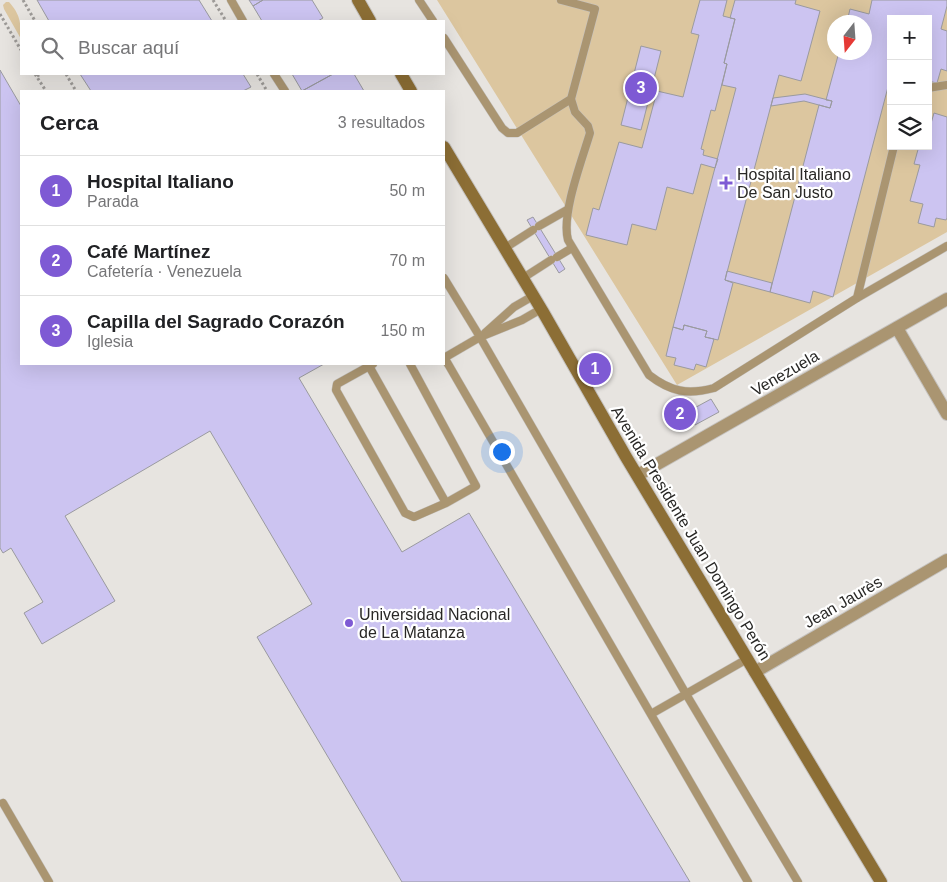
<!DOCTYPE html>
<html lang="es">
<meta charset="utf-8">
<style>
:root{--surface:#fff;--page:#f2f2f2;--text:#202124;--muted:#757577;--line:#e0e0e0;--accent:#7e5ad4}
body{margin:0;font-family:Helvetica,sans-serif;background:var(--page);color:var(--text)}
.controls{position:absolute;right:15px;top:15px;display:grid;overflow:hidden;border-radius:0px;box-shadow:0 5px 20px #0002}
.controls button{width:45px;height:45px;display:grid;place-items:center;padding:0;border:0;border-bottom:1px solid var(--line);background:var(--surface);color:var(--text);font:25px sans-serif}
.compass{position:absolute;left:827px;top:15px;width:45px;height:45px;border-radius:50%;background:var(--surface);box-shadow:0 5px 20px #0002;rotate:197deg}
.you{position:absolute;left:501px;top:451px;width:18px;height:18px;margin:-12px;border:4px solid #fff;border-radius:50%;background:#1a73e8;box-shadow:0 0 0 8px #1a73e833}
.badge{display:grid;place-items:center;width:32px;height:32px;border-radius:50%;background:var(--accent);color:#fff;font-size:16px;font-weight:700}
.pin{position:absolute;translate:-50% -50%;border:2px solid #fff;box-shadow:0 1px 5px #0006}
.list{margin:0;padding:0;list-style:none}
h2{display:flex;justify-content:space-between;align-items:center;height:65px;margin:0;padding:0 20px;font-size:21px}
h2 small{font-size:16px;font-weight:400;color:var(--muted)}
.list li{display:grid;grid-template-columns:32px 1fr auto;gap:15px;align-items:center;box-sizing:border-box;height:70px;padding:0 20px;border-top:1px solid var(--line)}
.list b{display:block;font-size:19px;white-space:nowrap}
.list p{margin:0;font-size:16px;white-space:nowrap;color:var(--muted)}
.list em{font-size:16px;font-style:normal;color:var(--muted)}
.icon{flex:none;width:28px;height:28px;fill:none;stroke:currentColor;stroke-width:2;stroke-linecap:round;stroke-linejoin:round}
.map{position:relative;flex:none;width:947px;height:882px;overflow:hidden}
.search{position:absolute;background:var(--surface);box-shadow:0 5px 20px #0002;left:20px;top:20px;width:425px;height:55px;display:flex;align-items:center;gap:12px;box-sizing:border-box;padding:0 18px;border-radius:0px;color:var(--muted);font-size:19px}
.panel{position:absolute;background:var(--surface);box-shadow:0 5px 20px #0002;left:20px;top:90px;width:425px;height:275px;border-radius:0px}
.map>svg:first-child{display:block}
.green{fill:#dcc69f;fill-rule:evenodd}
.building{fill:#ccc4f1;stroke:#9a9a9f}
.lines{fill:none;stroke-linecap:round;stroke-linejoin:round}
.service-casing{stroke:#c5c2bf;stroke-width:9}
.minor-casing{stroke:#c5c2bf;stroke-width:14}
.tertiary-casing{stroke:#c5c2bf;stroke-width:14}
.secondary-casing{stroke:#c5c2bf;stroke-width:14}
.path{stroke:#9d9a97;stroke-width:3;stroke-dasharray:2.5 2.5;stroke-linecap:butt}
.service{stroke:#aa9571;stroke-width:8}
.minor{stroke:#aa9571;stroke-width:12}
.tertiary{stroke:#aa9571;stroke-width:12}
.secondary{stroke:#8c6e35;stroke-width:12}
.poi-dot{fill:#7e5ad4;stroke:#fff;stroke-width:2}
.labels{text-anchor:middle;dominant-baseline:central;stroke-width:4.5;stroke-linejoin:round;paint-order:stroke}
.poi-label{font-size:16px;fill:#292826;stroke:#fff;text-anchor:start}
.street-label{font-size:16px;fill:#292826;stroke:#fff}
</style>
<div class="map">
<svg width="947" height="882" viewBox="0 0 947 882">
<rect width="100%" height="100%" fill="#e7e4e0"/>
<path class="green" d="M437 0H947V232L677 385ZM891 19H928V146H891ZM834 22H864V52H834Z
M6 2H9C20 14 21 23 21 39L4 9 3 5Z"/>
<path class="building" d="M37 0H199L212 21H49Z
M249 0H263L253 6Z
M263 0H312L323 18 318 21H262L253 6Z
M700 0H727L723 16 735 19 724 63 727 64 715 111 711 110 701 149 704 150 703 155 718 159 715 168 701 164 693 194 667 187 656 230 632 224 627 245 586 235 593 208 599 210 619 142 642 148 657 91 683 97 699 35 691 33Z
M735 0H796L795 4 820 11 801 81 779 75 725 280 733 283 718 340 705 337 707 331 684 325 683 330 673 327 736 88 722 85 727 64 724 63 735 19 730 18Z
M872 0H947V6L941 29 947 31V71L941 69 937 83 928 81V19H891V88L888 87 833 297 813 291 810 303 770 292 819 105 830 108 832 101 826 100 839 52H864V22H847L850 9 869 14Z
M641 46 661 51 641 130 621 125Z
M0 70 21 106V364H324L299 378 402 552 469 513 690 882H402L257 637 312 604 210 431 65 516 115 601 42 644 24 613 43 602 11 548 3 553 0 548Z
M80 74H243L251 87 243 91H91Z
M292 74H333L302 91Z
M333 74H354L364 91H302Z
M805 94 832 101 830 108 804 101 771 106 773 98Z
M934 113 947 117V218L946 220 936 218 934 227 918 223 923 204 910 201 920 165 914 164 919 146 924 148 928 146V134Z
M533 217 565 269 559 273 527 220Z
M727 271 772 283 770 292 725 280Z
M684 325 707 331 705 337 714 339 706 367 696 364 694 370 674 365 676 358 666 356 673 327 683 330Z
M711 399 719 412 695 425 687 412Z"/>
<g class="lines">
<defs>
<path id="service" d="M231 0 243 21
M419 0 433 21
M561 0 595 9 571 99 575 112 588 126 590 133C582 160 561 214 568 240L649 375C671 392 688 395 714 388L857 298 947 246
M444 38 502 128 508 133H517L571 99
M274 74 285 91
M928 88 947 85
M539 226 567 210
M505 248 533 230
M557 257 572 248
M444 278 480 337 686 694 747 659
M523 278 551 260
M857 298 894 146
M485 333 514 307 533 296
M444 357 748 882
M444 358 480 337 522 320 541 309
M373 364 337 384 336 390 405 513 414 517 446 503 476 486 410 364
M369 366 446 503
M651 714 686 694 798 882
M3 803 49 882"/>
<path id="minor" d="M897 328 947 414
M755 672 947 560"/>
<path id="tertiary" d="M638 475 947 299"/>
<path id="secondary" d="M358 0 370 21
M401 74 411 91
M444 147 543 312 626 457 881 882"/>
</defs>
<use href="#service" class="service-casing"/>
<use href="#minor" class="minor-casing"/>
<use href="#tertiary" class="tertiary-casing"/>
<use href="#secondary" class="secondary-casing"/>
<path class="path" d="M23 0 35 21
M213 0 226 21
M0 14 21 50
M35 74 46 91
M66 74 76 91
M257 74 267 91
M37 76 41 74"/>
<use href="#service" class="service"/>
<use href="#minor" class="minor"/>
<use href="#tertiary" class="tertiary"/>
<use href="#secondary" class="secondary"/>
</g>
<g class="poi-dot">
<path d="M723.5 175.5h5v5h5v5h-5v5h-5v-5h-5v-5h5z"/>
<circle cx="349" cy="623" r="5"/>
</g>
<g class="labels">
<g class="poi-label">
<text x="737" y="174">Hospital Italiano<tspan x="737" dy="18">De San Justo</tspan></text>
<text x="359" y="614">Universidad Nacional<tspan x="359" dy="18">de La Matanza</tspan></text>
</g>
<g class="street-label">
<text transform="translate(785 373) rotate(-30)">Venezuela</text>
<text transform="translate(691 533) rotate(59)">Avenida Presidente Juan Domingo Perón</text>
<text transform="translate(843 602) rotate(-30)">Jean Jaurès</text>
</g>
</g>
</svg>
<div class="controls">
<button>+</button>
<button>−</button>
<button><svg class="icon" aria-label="layers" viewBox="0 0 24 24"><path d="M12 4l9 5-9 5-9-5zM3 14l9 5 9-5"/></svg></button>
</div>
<svg class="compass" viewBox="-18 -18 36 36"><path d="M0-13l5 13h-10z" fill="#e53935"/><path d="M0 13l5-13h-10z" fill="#757577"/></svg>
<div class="you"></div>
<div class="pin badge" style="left:595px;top:369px">1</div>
<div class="pin badge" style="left:680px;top:414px">2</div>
<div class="pin badge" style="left:641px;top:88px">3</div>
<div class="search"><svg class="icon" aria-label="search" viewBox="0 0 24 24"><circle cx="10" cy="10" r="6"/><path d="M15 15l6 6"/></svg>Buscar aquí</div>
<section class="panel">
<h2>Cerca<small>3 resultados</small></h2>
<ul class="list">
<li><span class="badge">1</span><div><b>Hospital Italiano</b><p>Parada</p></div><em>50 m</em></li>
<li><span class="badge">2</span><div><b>Café Martínez</b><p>Cafetería · Venezuela</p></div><em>70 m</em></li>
<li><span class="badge">3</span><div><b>Capilla del Sagrado Corazón</b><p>Iglesia</p></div><em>150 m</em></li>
</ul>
</section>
</div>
